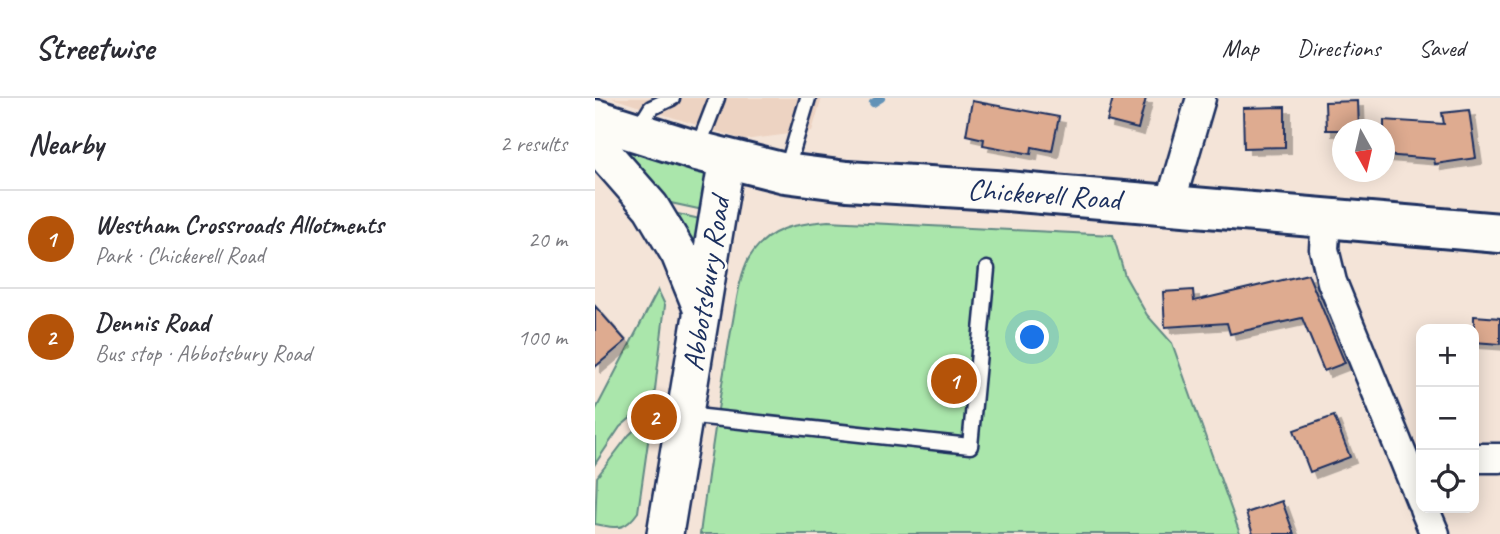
<!DOCTYPE html>
<meta charset="utf-8">
<style>
:root{--surface:#fff;--page:#f7f7f7;--text:#2b2b33;--muted:#7c7c81;--line:#e1e1e2;--accent:#b45309}
body{margin:0;font-family:Caveat,sans-serif;background:var(--page);color:var(--text)}
.controls{position:absolute;right:21px;bottom:21px;display:grid;overflow:hidden;border-radius:14px;box-shadow:0 4px 18px #0003}
.controls button{width:63px;height:63px;display:grid;place-items:center;padding:0;border:0;border-bottom:2px solid var(--line);background:var(--surface);color:var(--text);font:35px sans-serif}
.compass{position:absolute;left:737px;top:21px;width:63px;height:63px;border-radius:50%;background:var(--surface);box-shadow:0 4px 18px #0003;rotate:172deg}
.you{position:absolute;left:438px;top:240px;width:24px;height:24px;margin:-18px;border:5px solid #fff;border-radius:50%;background:#1a73e8;box-shadow:0 0 0 10px #1a73e833}
.badge{display:grid;place-items:center;width:46px;height:46px;border-radius:50%;background:var(--accent);color:#fff;font-size:23px;font-weight:700}
.pin{position:absolute;translate:-50% -50%;border:4px solid #fff;box-shadow:0 2px 7px #0006}
.list{margin:0;padding:0;list-style:none}
h2{display:flex;justify-content:space-between;align-items:center;height:91px;margin:0;padding:0 28px;font-size:30px}
h2 small{font-size:23px;font-weight:400;color:var(--muted)}
.list li{display:grid;grid-template-columns:46px 1fr auto;gap:21px;align-items:center;box-sizing:border-box;height:98px;padding:0 28px;border-top:2px solid var(--line)}
.list b{display:block;font-size:26px;white-space:nowrap}
.list p{margin:0;font-size:23px;white-space:nowrap;color:var(--muted)}
.list em{font-size:23px;font-style:normal;color:var(--muted)}
.icon{flex:none;width:38px;height:38px;fill:none;stroke:currentColor;stroke-width:2;stroke-linecap:round;stroke-linejoin:round}
.map{position:relative;flex:none;width:905px;height:436px;overflow:hidden}
header{display:flex;align-items:center;gap:42px;box-sizing:border-box;height:98px;padding:0 35px;background:var(--surface);border-bottom:2px solid var(--line)}
header strong{font-size:33px}
nav{display:flex;gap:38px;margin-inline-start:auto;font-size:24px}
main{display:flex}
aside{flex:1;background:var(--surface)}
.map>svg:first-child{display:block}
.built{fill:#edd3c2}
.green{fill:#aae6ab;stroke:#628a84;stroke-width:2}
.lines{fill:none;stroke-linecap:round;stroke-linejoin:round}
.stream{stroke:#6292b7;stroke-width:8}
.building{fill:#deab90;stroke:#1b2f5e;stroke-width:2;filter:url(#shadow)}
.service-casing{stroke:#1b2f5e;stroke-width:19}
.minor-casing{stroke:#1b2f5e;stroke-width:33}
.tertiary-casing{stroke:#1b2f5e;stroke-width:40}
.secondary-casing{stroke:#1b2f5e;stroke-width:44}
.service{stroke:#fdfcf7;stroke-width:14}
.minor{stroke:#fdfcf7;stroke-width:28}
.tertiary{stroke:#fdfcf7;stroke-width:35}
.secondary{stroke:#fdfcf7;stroke-width:38}
.labels{text-anchor:middle;dominant-baseline:central;stroke-width:5;stroke-linejoin:round;paint-order:stroke}
.street-label{font-size:30px;fill:#1b2f5e;stroke:#fdfcf7}
</style>
<header>
<strong>Streetwise</strong>
<nav><a>Map</a><a>Directions</a><a>Saved</a></nav>
</header>
<main>
<aside>
<h2>Nearby<small>2 results</small></h2>
<ul class="list">
<li><span class="badge">1</span><div><b>Westham Crossroads Allotments</b><p>Park · Chickerell Road</p></div><em>20 m</em></li>
<li><span class="badge">2</span><div><b>Dennis Road</b><p>Bus stop · Abbotsbury Road</p></div><em>100 m</em></li>
</ul>
</aside>
<div class="map">
<svg width="905" height="436" viewBox="0 0 905 436">
<defs>
<filter id="shadow"><feDropShadow dx="6" dy="6" stdDeviation="0" flood-color="#0004"/></filter>
</defs>
<rect width="100%" height="100%" fill="#f4e4d8"/>
<filter id="ink" filterUnits="userSpaceOnUse"><feTurbulence type="fractalNoise" baseFrequency=".0143" numOctaves="2"/><feDisplacementMap in="SourceGraphic" scale="14" xChannelSelector="R" yChannelSelector="G"/><feConvolveMatrix kernelMatrix="1 2 1 2 8 2 1 2 1" color-interpolation-filters="sRGB"/></filter>
<g filter="url(#ink)">
<path class="built" d="M17 0H227L217 33 149 42Z"/>
<path class="green" d="M30 50 104 70 111 79 108 112 62 102 23 56Z
M70 113 105 121C104 131 106 140 95 145Z
M233 123 518 137 530 178 552 217 577 245 645 436H105C114 368 124 301 136 233 140 214 144 177 154 160 173 129 201 126 233 123Z
M63 192 70 207 59 300 25 329 0 366V313Z
M57 316 43 414C29 434 22 430 0 426L2 379 34 337Z"/>
<g class="lines">
<path class="stream" d="M278 5 286 0"/>
</g>
<path class="building" d="M518 0H551L543 31 512 23Z
M377 3 464 19 457 53 437 49 436 56 388 47 389 41 371 37Z
M763 3 764 32H731L730 4Z
M690 9V49L649 50 648 10Z
M874 12 881 60 840 66 839 61 789 57V22L849 26 847 15Z
M713 176 750 265 729 273 707 220 635 236 632 225 570 229 568 194 598 192 599 203Z
M0 208 31 243 0 269Z
M879 218 905 220V246L879 244Z
M739 318 755 359 715 374 699 332Z
M687 403 699 436H658L651 415Z"/>
<g class="lines">
<defs>
<path id="service" d="M43 31 56 10 77 0
M102 52 122 0
M191 74 213 0
M91 317 375 348 392 171"/>
<path id="minor" d="M575 106 606 0
M731 119 729 151 737 184 826 403
M879 360H905
M829 410 840 436"/>
<path id="tertiary" d="M0 45 56 109 84 156 106 210
M70 436 132 60"/>
<path id="secondary" d="M0 21 102 53 190 75 252 83 400 92 905 135"/>
</defs>
<use href="#service" class="service-casing"/>
<use href="#minor" class="minor-casing"/>
<use href="#tertiary" class="tertiary-casing"/>
<use href="#secondary" class="secondary-casing"/>
<use href="#service" class="service"/>
<use href="#minor" class="minor"/>
<use href="#tertiary" class="tertiary"/>
<use href="#secondary" class="secondary"/>
</g>
</g>
<g class="labels">
<g class="street-label">
<text transform="translate(449 96) rotate(4)">Chickerell Road</text>
<text transform="translate(111 186) rotate(-81)">Abbotsbury Road</text>
</g>
</g>
</svg>
<div class="controls">
<button>+</button>
<button>−</button>
<button><svg class="icon" aria-label="locate" viewBox="0 0 24 24"><circle cx="12" cy="12" r="6"/><path d="M12 2v4M12 18v4M2 12h4M18 12h4"/></svg></button>
</div>
<svg class="compass" viewBox="-18 -18 36 36"><path d="M0-13l5 13h-10z" fill="#e53935"/><path d="M0 13l5-13h-10z" fill="#7c7c81"/></svg>
<div class="you"></div>
<div class="pin badge" style="left:359px;top:283px">1</div>
<div class="pin badge" style="left:59px;top:319px">2</div>
</div>
</main>
